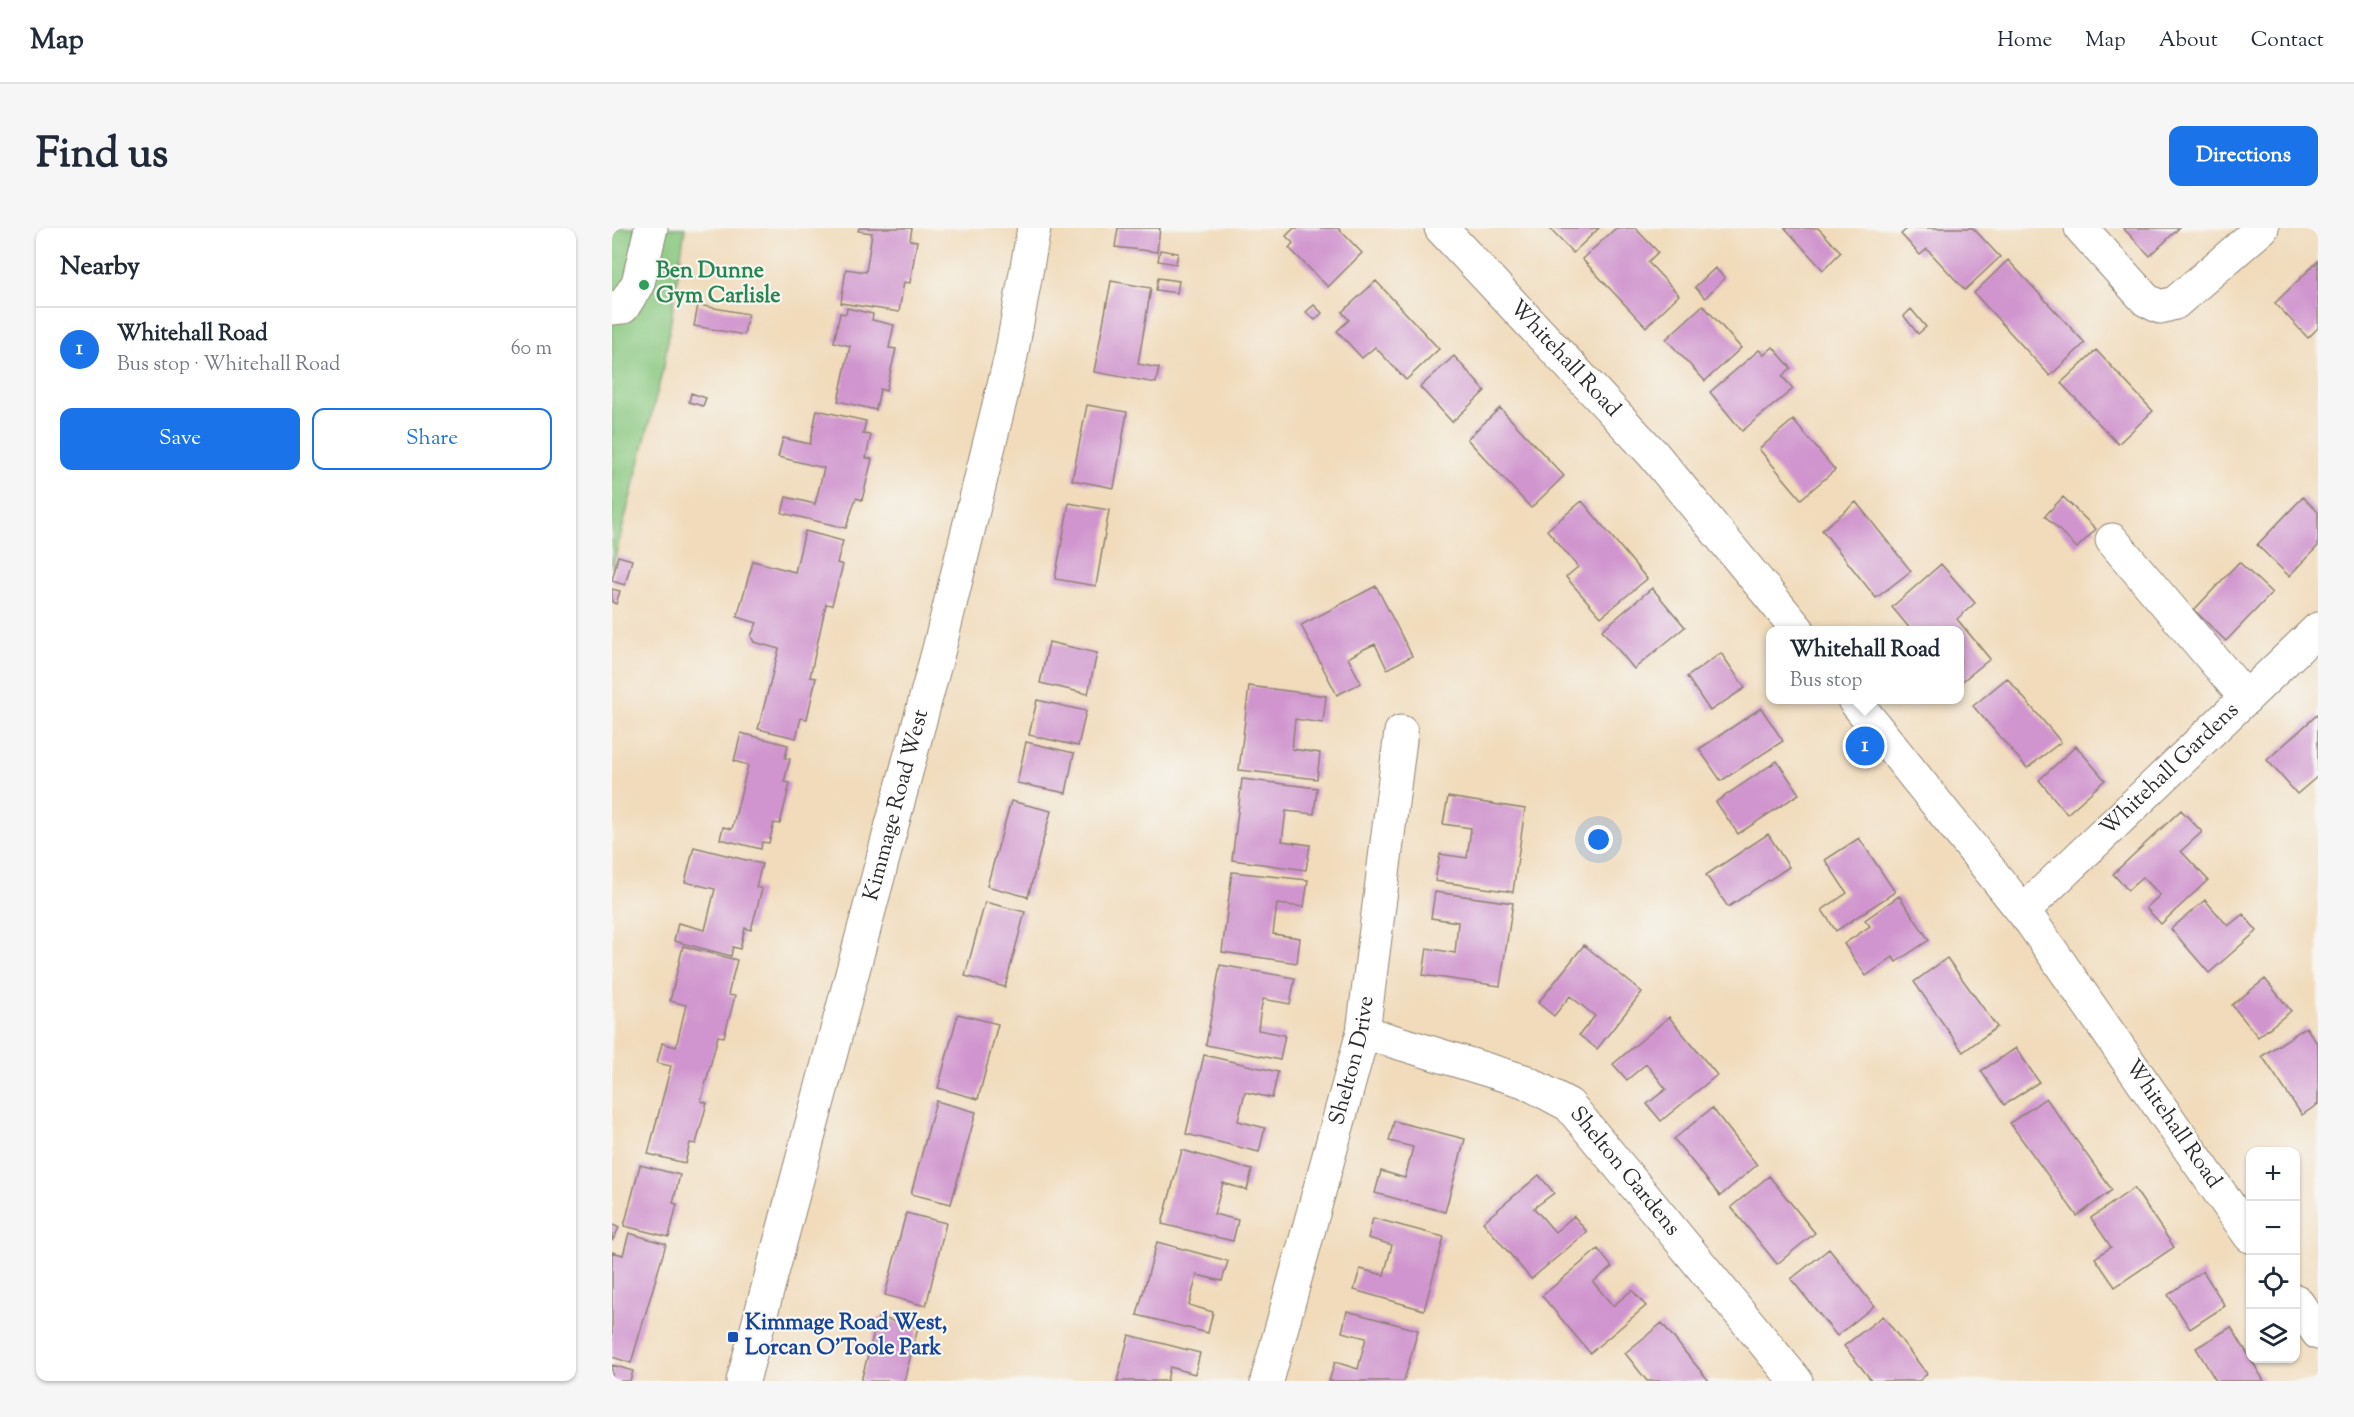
<!DOCTYPE html>
<meta charset="utf-8">
<style>
:root{--surface:#fff;--page:#f6f6f7;--text:#1f2937;--muted:#747a83;--line:#e0e1e3;--accent:#1a73e8}
body{margin:0;font-family:"Sorts Mill Goudy",serif;background:var(--page);color:var(--text)}
.controls{position:absolute;right:18px;bottom:18px;display:grid;overflow:hidden;border-radius:12px;box-shadow:0 2px 4px #0004}
.controls button{width:54px;height:54px;display:grid;place-items:center;padding:0;border:0;border-bottom:2px solid var(--line);background:var(--surface);color:var(--text);font:30px sans-serif}
.you{position:absolute;left:987px;top:612px;width:21px;height:21px;margin:-15px;border:4px solid #fff;border-radius:50%;background:#1a73e8;box-shadow:0 0 0 9px #1a73e833}
.badge{display:grid;place-items:center;width:39px;height:39px;border-radius:50%;background:var(--accent);color:#fff;font-size:20px;font-weight:700}
.pin{position:absolute;translate:-50% -50%;border:3px solid #fff;box-shadow:0 2px 6px #0006}
.popup{position:absolute;left:1154px;top:398px;width:198px;height:78px;box-sizing:border-box;display:grid;place-content:center;border-radius:12px;background:var(--surface);filter:drop-shadow(0 2px 4px #0005);font-size:20px;white-space:nowrap;color:var(--muted)}
.popup b{font-size:22px;color:var(--text)}
.popup::after{content:'';position:absolute;left:50%;top:100%;margin-left:-12px;border:12px solid transparent;border-top-color:var(--surface)}
.list{margin:0;padding:0;list-style:none}
h2{display:flex;justify-content:space-between;align-items:center;height:78px;margin:0;padding:0 24px;font-size:26px}
h2 small{font-size:20px;font-weight:400;color:var(--muted)}
.list li{display:grid;grid-template-columns:39px 1fr auto;gap:18px;align-items:center;box-sizing:border-box;height:84px;padding:0 24px;border-top:2px solid var(--line)}
.list b{display:block;font-size:22px;white-space:nowrap}
.list p{margin:0;font-size:20px;white-space:nowrap;color:var(--muted)}
.list em{font-size:20px;font-style:normal;color:var(--muted)}
.actions{display:flex;gap:12px;padding:18px 24px}
.actions a{flex:1;padding:14px 0;border:2px solid var(--accent);border-radius:12px;text-align:center;font-size:21px;color:var(--accent)}
.actions .main{background:var(--accent);color:#fff}
.icon{flex:none;width:33px;height:33px;fill:none;stroke:currentColor;stroke-width:2;stroke-linecap:round;stroke-linejoin:round}
.map{position:relative;flex:none;width:1706px;height:1153px;overflow:hidden;border-radius:12px}
header{display:flex;align-items:center;gap:36px;box-sizing:border-box;height:84px;padding:0 30px;background:var(--surface);border-bottom:2px solid var(--line)}
header strong{font-size:28px}
nav{display:flex;gap:33px;margin-inline-start:auto;font-size:21px}
.intro{display:flex;align-items:center;justify-content:space-between;box-sizing:border-box;height:144px;padding:0 36px}
h1{margin:0;font-size:42px}
.button{padding:15px 27px;border-radius:12px;background:var(--accent);color:#fff;font-size:21px;font-weight:700}
main{display:flex;gap:36px;padding:0 36px}
aside{flex:1;background:var(--surface);border-radius:12px;box-shadow:0 2px 4px #0004}
.map>svg:first-child{display:block}
.green{fill:#88c77f;stroke:#5a7955;stroke-width:1.5}
.building{fill:#d095ce}
.lines{fill:none;stroke-linecap:round;stroke-linejoin:round}
.minor-casing{stroke:#8e8373;stroke-width:35}
.major-casing{stroke:#8e8373;stroke-width:35}
.minor{stroke:#fff;stroke-width:33}
.major{stroke:#fff;stroke-width:33}
.leisure-dot{fill:#2e9e5b;stroke:#f6f6f2;stroke-width:2}
.transit-dot{fill:#1a4fb4;stroke:#f6f6f2;stroke-width:2}
.labels{text-anchor:middle;dominant-baseline:central;stroke-width:4.5;stroke-linejoin:round;paint-order:stroke}
.leisure-label{font-size:22px;font-weight:bold;fill:#27864d;stroke:#f6f6f2;text-anchor:start}
.street-label{font-size:22px;fill:#2b2b2b;stroke:#f6f6f2}
.transit-label{font-size:22px;font-weight:bold;fill:#164399;stroke:#f6f6f2;text-anchor:start}
</style>
<header>
<strong>Map</strong>
<nav><a>Home</a><a>Map</a><a>About</a><a>Contact</a></nav>
</header>
<div class="intro"><h1>Find us</h1><a class="button">Directions</a></div>
<main>
<aside>
<h2>Nearby<small></small></h2>
<ul class="list">
<li><span class="badge">1</span><div><b>Whitehall Road</b><p>Bus stop · Whitehall Road</p></div><em>60 m</em></li>
</ul>
<div class="actions"><a class="main">Save</a><a>Share</a></div>
</aside>
<div class="map">
<svg width="1706" height="1153" viewBox="0 0 1706 1153">
<rect width="100%" height="100%" fill="#f6f6f2"/>
<filter id="ink" filterUnits="userSpaceOnUse"><feTurbulence type="fractalNoise" baseFrequency=".0167" numOctaves="2"/><feDisplacementMap in="SourceGraphic" scale="12" xChannelSelector="R" yChannelSelector="G"/><feConvolveMatrix kernelMatrix="1 2 1 2 8 2 1 2 1" color-interpolation-filters="sRGB"/></filter>
<filter id="wash" filterUnits="userSpaceOnUse"><feTurbulence type="fractalNoise" baseFrequency=".008" numOctaves="4" result="noise"/><feDisplacementMap in="SourceGraphic" scale="24" xChannelSelector="R" yChannelSelector="G"/><feGaussianBlur stdDeviation="1.35" result="paint"/><feColorMatrix in="noise" values="0 0 0 0 0 0 0 0 0 0 0 0 0 0 0 0 0 1.4 0 .05"/><feComposite in="paint" operator="in"/></filter>
<g filter="url(#wash)">
<rect width="100%" height="100%" fill="#f1dbbb"/>
<path class="green" d="M0 0H73L52 137 0 341Z"/>
<g id="blocks">
<path class="building" d="M247 0H300L298 12 305 13 298 55 292 54 287 84 229 75 234 41 254 44 260 5 246 3Z
M506 0H548L545 24 503 19Z
M682 0H726L750 25 716 59 677 20 681 15 674 8Z
M937 0H987L961 25Z
M1004 0H1023L1046 24 1036 34 1067 67 1034 99 970 31Z
M1173 0H1206L1229 24 1211 42Z
M1296 0H1361L1388 29 1353 62 1315 21 1308 27 1289 6Z
M1511 0H1567L1538 28Z
M548 22 566 25 564 36 546 33Z
M1396 32 1473 115 1438 148 1362 65Z
M1706 33V100L1696 110 1663 75Z
M1103 40 1113 50 1093 70 1083 59Z
M546 50 567 53 565 65 544 62Z
M499 53 539 60 526 136 547 140 544 155 482 144Z
M764 53 827 121 794 152 763 119 750 130 725 103 737 92 730 84Z
M86 77 136 86 132 107 82 98Z
M702 77 710 85 703 92 694 84Z
M1091 77 1129 120 1093 153 1054 111Z
M235 80 261 86 260 92 282 97 277 120 284 121 274 163 268 161 264 182 226 173 238 118 222 114 228 85 234 86Z
M1299 81 1314 99 1306 106 1292 88Z
M1161 119 1179 140 1170 148 1181 161 1130 203 1098 164 1147 122 1152 127Z
M1484 122 1541 183 1506 216 1449 155Z
M842 128 873 163 840 194 808 159Z
M79 165 94 170 91 178 77 174Z
M475 177 515 184 502 260 460 252Z
M888 180 952 248 919 280 855 211Z
M205 182 254 193 251 206 259 207 254 230 260 231 250 272 244 270 234 300 170 285 174 269 203 276 212 240 166 229 171 210 198 216Z
M1181 192 1223 242 1189 271 1147 221Z
M1451 269 1484 301 1465 320 1433 288Z
M1691 269 1706 284V318L1677 348 1645 317Z
M970 273 1035 351 989 389 954 349 966 339 935 302Z
M1244 274 1299 343 1264 370 1210 302Z
M457 275 497 282 484 358 443 351Z
M193 303 231 313 225 335 231 337 220 377 214 376 198 449 204 450 195 491 189 490 184 510 146 501 167 421 142 414 139 408 145 395 125 389 141 333 183 344Z
M6 328 20 332 13 357 0 353Z
M1627 334 1660 365 1614 413 1582 382Z
M1329 336 1363 375 1345 391 1378 431 1348 455V402H1299L1280 379Z
M764 358 800 428 775 441 763 416 750 422 736 430 749 455 725 467 689 397Z
M1040 360 1073 399 1022 441 990 402Z
M0 361 8 363 4 376 0 374Z
M437 414 485 425 476 466 428 455Z
M1109 425 1133 460 1098 483 1075 449Z
M1395 450 1449 514 1415 540 1361 478Z
M637 458 714 468 711 495 683 491 680 521 708 525 705 551 627 542Z
M425 472 474 483 466 518 417 507Z
M1149 480 1171 513 1109 553 1087 521Z
M1706 486V548L1685 566 1655 532Z
M129 505 176 517 173 530 178 531 172 554 178 555 168 596 162 595 157 615 150 614 149 621 108 611 111 599 120 601 136 537 122 533Z
M414 514 462 525 454 565 405 555Z
M1464 518 1493 552 1455 586 1427 552Z
M1165 533 1187 566 1126 606 1104 574Z
M630 551 705 560 702 586 674 583 670 613 698 617 694 642 620 632Z
M836 569 913 581 901 664 823 653 828 626 855 630 859 600 831 596Z
M399 573 439 583 416 669 375 658Z
M1569 582 1590 604 1569 623 1596 652 1549 696 1534 680 1548 667 1531 649 1516 662 1501 646Z
M1156 606 1177 639 1116 679 1094 647Z
M1247 610 1283 664 1224 703 1210 682 1235 665 1213 632Z
M82 619 150 636 144 659 150 661 139 702 133 700 128 721 121 719 119 728 62 713 66 695 93 702 103 661 73 654Z
M620 644 696 652 692 679 665 676 661 706 688 710 685 735 610 724Z
M823 664 901 675 888 758 811 747 815 720 843 725 846 694 819 690Z
M1287 668 1317 712 1284 734 1281 729 1254 748 1232 716 1258 698 1253 692Z
M1593 672 1616 698 1631 686 1645 703 1597 745 1559 701Z
M373 674 413 684 393 759 353 748Z
M972 717 1030 764 985 821 967 807 983 788 958 768 942 788 926 775Z
M71 718 125 732 116 767 123 768 112 809 106 808 89 873 95 875 84 916 78 915 73 935 36 926 59 838 45 835 50 815 64 819 74 777 58 773Z
M1335 730 1385 799 1351 824 1302 754Z
M608 737 683 750 678 776 651 771 648 786 646 802 673 807 668 832 594 817Z
M1653 751 1679 783 1646 809 1620 777Z
M346 786 386 796 366 871 326 860Z
M1057 789 1105 847 1049 893 1035 876 1054 861 1044 848 1034 836 1015 852 1001 836Z
M1694 799 1706 817V876L1690 887 1650 828Z
M1404 820 1427 854 1392 877 1369 843Z
M592 827 666 844 660 870 633 864 626 893 653 900 647 924 574 906Z
M1434 870 1500 962 1465 988 1398 895Z
M324 873 364 884 339 976 299 966Z
M1100 880 1145 937 1108 968 1062 911Z
M782 893 853 911 833 984 763 965 769 943 793 950 801 919 777 913Z
M570 922 640 942 635 962 611 955 602 986 626 992 621 1013 550 996Z
M28 937 68 947 61 975 65 976 57 1009 12 998Z
M927 947 942 965 922 980 943 1004 962 988 975 1004 919 1051 871 994Z
M1157 948 1203 1005 1165 1036 1119 979Z
M1522 960 1562 1019 1503 1059 1483 1030 1499 1019 1479 990Z
M294 985 334 995 314 1078 273 1067Z
M761 990 832 1009 812 1082 742 1062 748 1041 772 1047 780 1017 756 1010Z
M0 996 7 1000 0 1013Z
M17 1005 54 1016 19 1135 0 1129V1024L11 1027Z
M545 1014 616 1033 610 1053 585 1047 577 1077 601 1084 596 1105 525 1087Z
M986 1021 1000 1039 981 1054 1001 1078 1020 1062 1034 1078 978 1125 930 1068Z
M1217 1021 1262 1078 1225 1108 1179 1051Z
M1591 1043 1613 1078 1578 1101 1556 1067Z
M735 1083 806 1102 792 1153H717L723 1134 746 1141 750 1125 754 1110 730 1104Z
M1271 1088 1315 1146 1307 1153H1260L1232 1118Z
M266 1089 306 1100 292 1153H249Z
M1050 1095 1073 1124 1097 1153H1035L1013 1125Z
M1619 1099 1637 1128 1652 1153H1604L1584 1120Z
M517 1107 588 1125 583 1146 558 1139 555 1153H505Z
M0 1137 21 1143 18 1153H0Z"/>
</g>
</g>
<g filter="url(#ink)">
<use href="#blocks" fill-opacity="0" stroke="#8e8373" stroke-width="1.5"/>
<g class="lines">
<defs>
<g id="minor">
<path id="s1" d="M829 0 1041 226 1186 402"/>
<path d="M1469 0 1534 72 1548 79 1563 75 1650 0"/>
<path d="M0 80 11 79 26 55 39 0"/>
<path d="M1500 312 1634 470"/>
<path id="s2" d="M1242 472 1420 695 1638 1008"/>
<path id="s3" d="M1411 683 1706 401"/>
<path id="s4" d="M751 804 912 853 957 877 1184 1153"/>
<path d="M1684 1073 1706 1105"/>
<path id="s5" d="M655 1153 751 804 789 504"/>
</g>
<g id="major">
<path id="s6" d="M131 1153 327 421 399 128 422 0"/>
</g>
</defs>
<use href="#minor" class="minor-casing"/>
<use href="#major" class="major-casing"/>
<use href="#minor" class="minor"/>
<use href="#major" class="major"/>
</g>
</g>
<circle class="leisure-dot" cx="32" cy="57" r="6"/>
<rect class="transit-dot" x="115" y="1103" width="12" height="12" rx="3"/>
<g class="labels">
<g class="leisure-label">
<text x="44" y="44">Ben Dunne<tspan x="44" dy="25">Gym Carlisle</tspan></text>
</g>
<g class="street-label">
<text stroke="none"><textPath href="#s1" startOffset="180">Whitehall Road</textPath></text>
<text stroke="none"><textPath href="#s3" startOffset="204">Whitehall Gardens</textPath></text>
<text stroke="none"><textPath href="#s6" startOffset="596">Kimmage Road West</textPath></text>
<text stroke="none"><textPath href="#s5" startOffset="332">Shelton Drive</textPath></text>
<text stroke="none"><textPath href="#s2" startOffset="531">Whitehall Road</textPath></text>
<text stroke="none"><textPath href="#s4" startOffset="306">Shelton Gardens</textPath></text>
</g>
<g class="transit-label">
<text x="133" y="1096">Kimmage Road West,<tspan x="133" dy="25">Lorcan O'Toole Park</tspan></text>
</g>
</g>
</svg>
<div class="controls">
<button>+</button>
<button>−</button>
<button><svg class="icon" aria-label="locate" viewBox="0 0 24 24"><circle cx="12" cy="12" r="6"/><path d="M12 2v4M12 18v4M2 12h4M18 12h4"/></svg></button>
<button><svg class="icon" aria-label="layers" viewBox="0 0 24 24"><path d="M12 4l9 5-9 5-9-5zM3 14l9 5 9-5"/></svg></button>
</div>
<div class="you"></div>
<div class="pin badge" style="left:1253px;top:518px">1</div>
<div class="popup"><b>Whitehall Road</b>Bus stop</div>
</div>
</main>
